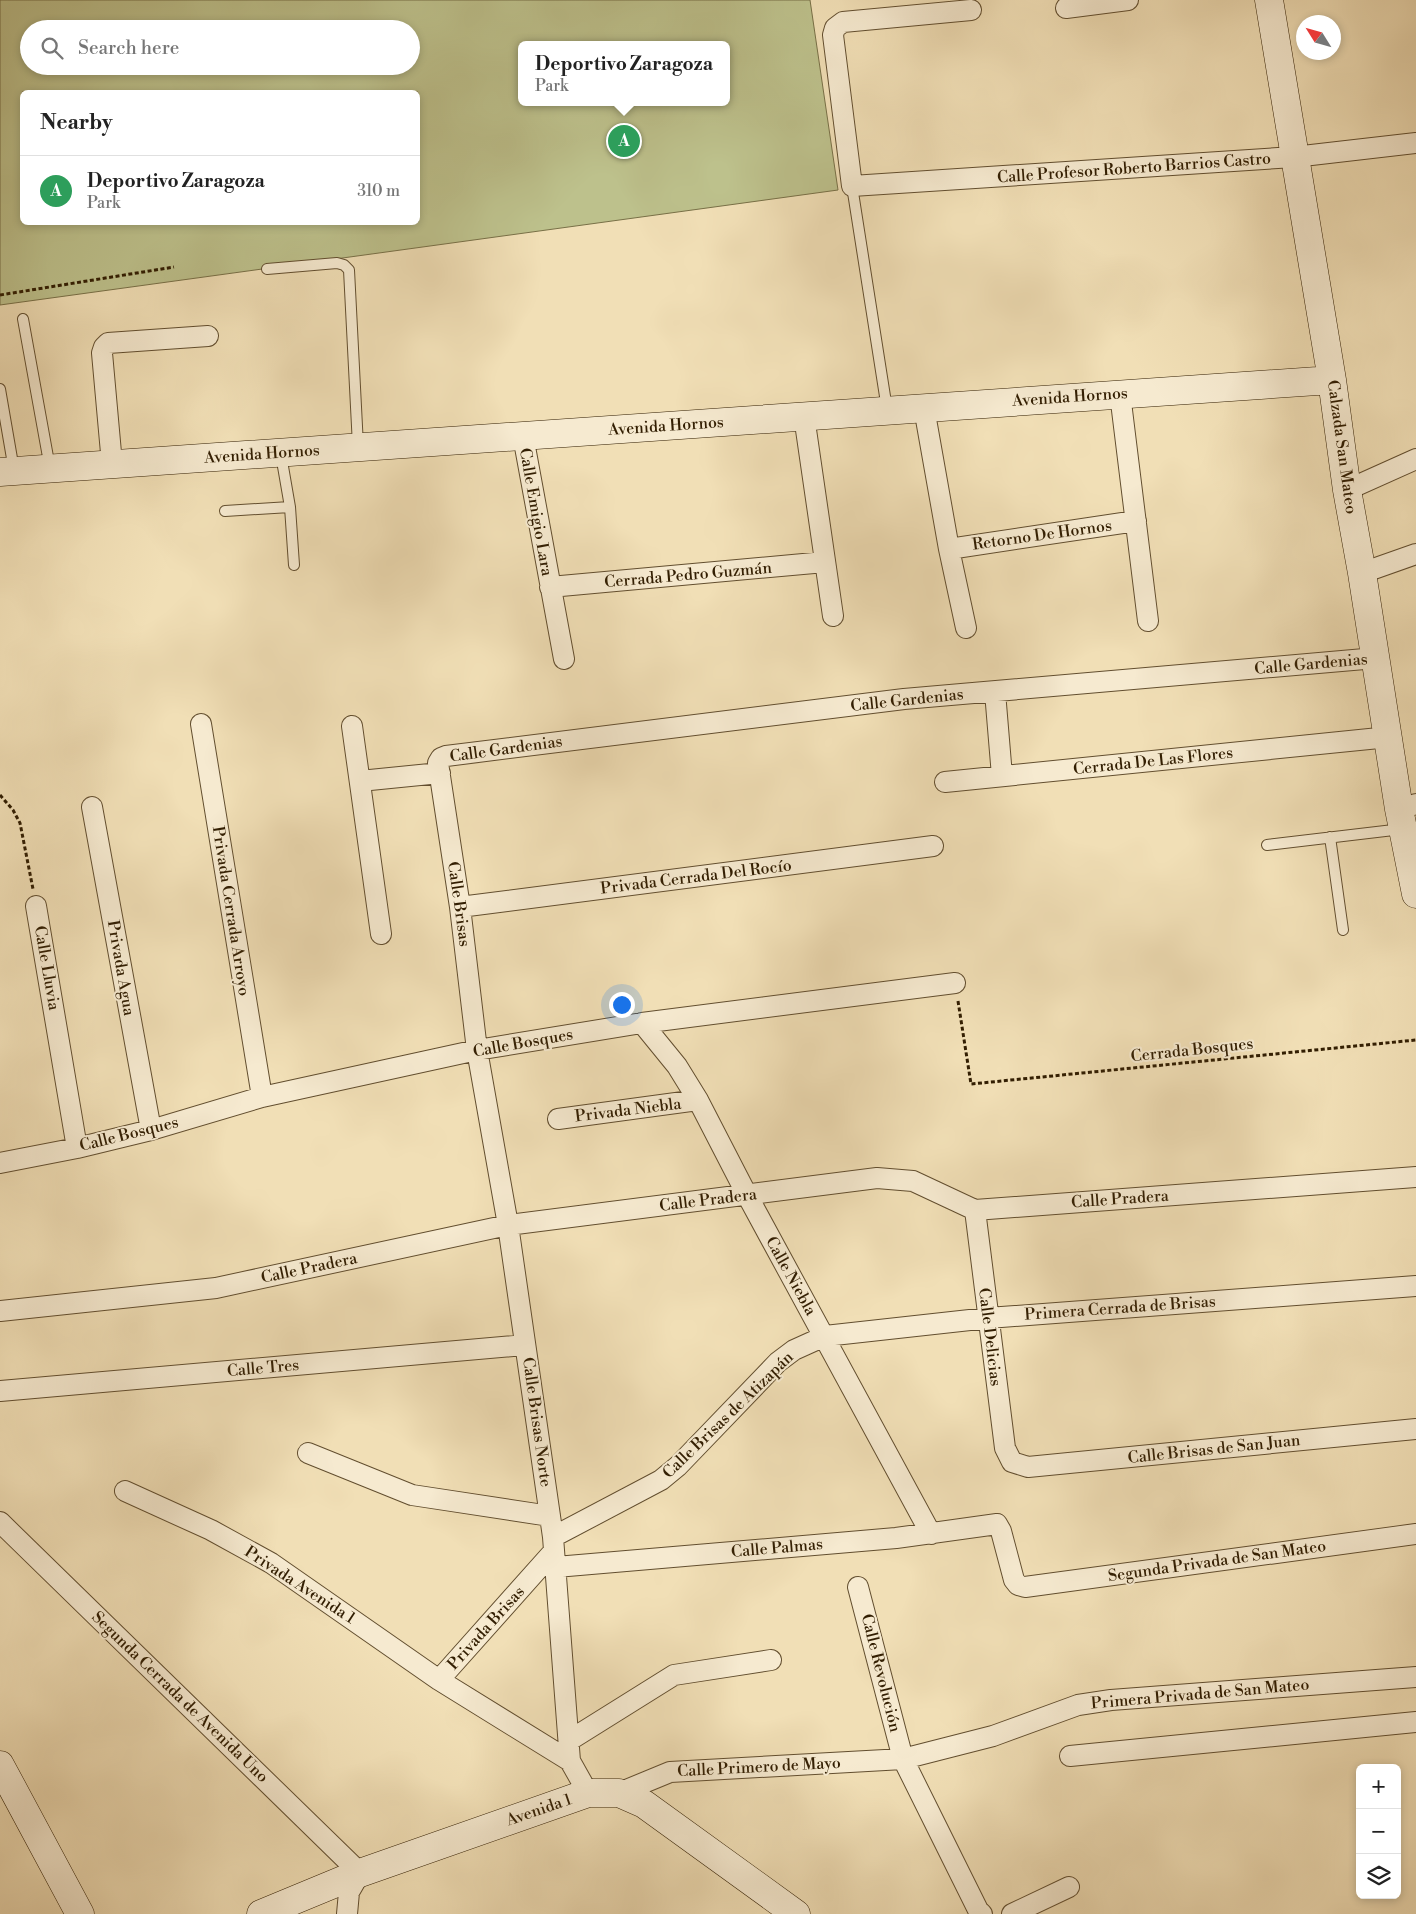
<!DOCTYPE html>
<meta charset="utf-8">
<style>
:root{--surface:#fff;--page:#f2f2f2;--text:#222;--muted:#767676;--line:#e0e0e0;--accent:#1a73e8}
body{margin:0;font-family:"Libre Bodoni",serif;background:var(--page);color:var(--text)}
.controls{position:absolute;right:15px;bottom:15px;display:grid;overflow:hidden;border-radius:8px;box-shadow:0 2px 8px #0003}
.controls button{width:45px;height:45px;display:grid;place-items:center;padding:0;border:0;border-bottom:1px solid var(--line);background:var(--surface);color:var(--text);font:25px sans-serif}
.compass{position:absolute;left:1296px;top:15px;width:45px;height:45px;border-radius:50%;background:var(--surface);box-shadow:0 2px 8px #0003;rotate:307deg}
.you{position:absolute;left:621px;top:1004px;width:18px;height:18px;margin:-12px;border:4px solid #fff;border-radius:50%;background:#1a73e8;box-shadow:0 0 0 8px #1a73e833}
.badge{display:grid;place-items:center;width:32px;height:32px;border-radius:50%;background:var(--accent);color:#fff;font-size:16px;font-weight:700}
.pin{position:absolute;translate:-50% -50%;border:2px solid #fff;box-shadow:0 1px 5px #0006}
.popup{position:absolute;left:518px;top:41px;width:212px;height:65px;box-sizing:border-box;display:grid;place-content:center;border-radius:8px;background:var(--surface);filter:drop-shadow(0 1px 4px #0005);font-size:16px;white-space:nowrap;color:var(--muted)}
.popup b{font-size:19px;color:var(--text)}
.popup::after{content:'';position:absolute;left:50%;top:100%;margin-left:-10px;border:10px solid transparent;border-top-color:var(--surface)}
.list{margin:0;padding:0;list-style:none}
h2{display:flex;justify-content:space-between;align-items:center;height:65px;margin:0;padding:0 20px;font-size:21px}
h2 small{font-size:16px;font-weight:400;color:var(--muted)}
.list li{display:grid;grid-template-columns:32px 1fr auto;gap:15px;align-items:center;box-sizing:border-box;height:70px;padding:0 20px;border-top:1px solid var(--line)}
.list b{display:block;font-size:19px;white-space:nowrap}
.list p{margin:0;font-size:16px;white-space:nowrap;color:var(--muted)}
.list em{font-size:16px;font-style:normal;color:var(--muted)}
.icon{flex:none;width:28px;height:28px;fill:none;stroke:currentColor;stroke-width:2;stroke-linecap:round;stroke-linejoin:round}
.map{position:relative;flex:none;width:1416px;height:1914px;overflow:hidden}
.search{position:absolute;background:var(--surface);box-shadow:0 2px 8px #0003;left:20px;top:20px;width:400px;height:55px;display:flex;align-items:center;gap:12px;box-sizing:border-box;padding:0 18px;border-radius:28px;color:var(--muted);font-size:19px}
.panel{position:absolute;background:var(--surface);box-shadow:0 2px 8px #0003;left:20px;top:90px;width:400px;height:135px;border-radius:8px}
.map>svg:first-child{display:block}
.green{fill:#bdc18c;stroke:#787047;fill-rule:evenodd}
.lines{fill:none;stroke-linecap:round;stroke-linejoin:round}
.lane-casing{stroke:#624e2f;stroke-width:12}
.street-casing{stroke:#624e2f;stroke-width:22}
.secondary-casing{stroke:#321e02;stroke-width:29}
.path{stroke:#321e02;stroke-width:3;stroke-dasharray:4 2.5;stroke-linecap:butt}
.lane{stroke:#f6ead0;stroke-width:10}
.street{stroke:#f6ead0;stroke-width:20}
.secondary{stroke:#f6ead0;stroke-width:28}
.labels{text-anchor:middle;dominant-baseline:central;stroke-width:4;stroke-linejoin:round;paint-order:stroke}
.street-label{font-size:16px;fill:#321e02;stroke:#f6ead0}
</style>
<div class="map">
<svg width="1416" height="1914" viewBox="0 0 1416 1914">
<rect width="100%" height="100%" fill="#f1dfb6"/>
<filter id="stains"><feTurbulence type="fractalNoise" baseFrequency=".004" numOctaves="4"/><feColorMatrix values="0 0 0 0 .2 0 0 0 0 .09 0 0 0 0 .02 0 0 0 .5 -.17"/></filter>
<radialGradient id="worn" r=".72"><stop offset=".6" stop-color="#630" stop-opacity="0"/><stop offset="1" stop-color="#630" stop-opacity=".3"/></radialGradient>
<path class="green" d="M0 0H810L838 190 0 305ZM29 29H411V66H29ZM522 45H726V102H522ZM22 92H418V222H22Z"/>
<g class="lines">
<defs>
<path id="lane" d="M852 186 887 409
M267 269 337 263 344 265 349 270 358 446
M23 319 50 468
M0 389 14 470
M281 455 290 507 294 565
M225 511 290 507
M1330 837 1343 930
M1267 845 1402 829"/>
<path id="street" d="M1066 8 1128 0
M971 10 843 22 835 28 833 35 852 186 1294 157 1416 143
M1120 394 1148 621
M924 408 949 549 966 628
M804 416 833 616
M523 436 564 659
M112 464 102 353 104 347 108 343 208 336
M1347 490 1416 459
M949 549 1136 521
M1362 573 1416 554
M550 587 825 562
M995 692 1002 776
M201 724 262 1097
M352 726 381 934
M360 781 440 773
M945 782 1389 737
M92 807 151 1130
M1399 809 1416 804
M36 906 77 1148
M460 907 933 846
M642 1023 677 1066 698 1100 747 1195 931 1534
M558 1119 698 1100
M0 1163 77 1148 151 1130 262 1097 477 1050 642 1023 955 983
M975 1210 1005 1448 1012 1462 1028 1467 1416 1429
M0 1311 216 1288 508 1225 877 1178 913 1181 975 1210 1416 1177
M0 1391 525 1345
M308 1453 412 1495 550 1516
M125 1491 211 1530 271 1563 439 1680 570 1761
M0 1522 360 1873 349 1892 347 1914
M553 1537 661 1480 678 1466 778 1362 794 1350 825 1336 988 1318 1416 1286
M556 1567 896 1538 997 1524 1001 1531 1014 1580 1018 1585 1025 1587 1416 1534
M858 1587 903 1759 978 1910 982 1914
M439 1680 554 1551
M570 1740 674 1675 771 1660
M1070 1756 1416 1722
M588 1793 570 1761 553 1537 508 1225 477 1050 460 907 438 763 441 758 446 756 904 699 1376 658
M619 1793 670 1772 903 1759 993 1736 1078 1705 1111 1700 1416 1677
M1012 1914 1069 1887"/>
<path id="secondary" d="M1269 0 1332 380 1347 490 1362 573 1399 809 1416 894
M0 472 1332 380
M0 1765 80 1914
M261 1914 360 1873 588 1793H619L644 1804 796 1914"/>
</defs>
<use href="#lane" class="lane-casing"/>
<use href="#street" class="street-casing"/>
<use href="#secondary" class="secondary-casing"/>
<path class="path" d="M0 295 174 267
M0 795 13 810 20 823 33 889
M958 1001 971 1084 1416 1040"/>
<use href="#lane" class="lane"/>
<use href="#street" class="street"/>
<use href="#secondary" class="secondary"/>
</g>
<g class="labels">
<g class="street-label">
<text transform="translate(1134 168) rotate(-4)">Calle Profesor Roberto Barrios Castro</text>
<text transform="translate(1070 397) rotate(-4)">Avenida Hornos</text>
<text transform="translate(666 426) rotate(-4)">Avenida Hornos</text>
<text transform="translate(1342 447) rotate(82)">Calzada San Mateo</text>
<text transform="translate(262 454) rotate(-4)">Avenida Hornos</text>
<text transform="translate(536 512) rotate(80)">Calle Emigio Lara</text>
<text transform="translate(1042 535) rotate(-8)">Retorno De Hornos</text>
<text transform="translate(688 575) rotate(-5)">Cerrada Pedro Guzmán</text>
<text transform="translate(1311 664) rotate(-5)">Calle Gardenias</text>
<text transform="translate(907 700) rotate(-6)">Calle Gardenias</text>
<text transform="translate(506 749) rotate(-8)">Calle Gardenias</text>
<text transform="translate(1153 761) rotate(-6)">Cerrada De Las Flores</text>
<text transform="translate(696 877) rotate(-7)">Privada Cerrada Del Rocío</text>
<text transform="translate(459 904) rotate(82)">Calle Brisas</text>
<text transform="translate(231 911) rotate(81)">Privada Cerrada Arroyo</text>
<text transform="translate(47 968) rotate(80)">Calle Lluvia</text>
<text transform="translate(121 968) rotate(80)">Privada Agua</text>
<text transform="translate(523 1043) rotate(-10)">Calle Bosques</text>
<text transform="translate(1192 1050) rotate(-6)">Cerrada Bosques</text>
<text transform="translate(628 1110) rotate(-7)">Privada Niebla</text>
<text transform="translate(129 1134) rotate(-14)">Calle Bosques</text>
<text transform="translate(1120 1199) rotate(-4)">Calle Pradera</text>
<text transform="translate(708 1200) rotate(-7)">Calle Pradera</text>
<text transform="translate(309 1268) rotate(-12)">Calle Pradera</text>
<text transform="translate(791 1276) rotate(61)">Calle Niebla</text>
<text transform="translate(1120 1308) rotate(-4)">Primera Cerrada de Brisas</text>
<text transform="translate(990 1337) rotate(83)">Calle Delicias</text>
<text transform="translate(263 1368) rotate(-5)">Calle Tres</text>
<text transform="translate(728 1415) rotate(-44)">Calle Brisas de Atizapán</text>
<text transform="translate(537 1422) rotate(82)">Calle Brisas Norte</text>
<text transform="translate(1214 1449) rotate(-6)">Calle Brisas de San Juan</text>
<text transform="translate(777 1548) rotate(-5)">Calle Palmas</text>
<text transform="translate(1217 1561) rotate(-8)">Segunda Privada de San Mateo</text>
<text transform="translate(300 1585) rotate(33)">Privada Avenida 1</text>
<text transform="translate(486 1628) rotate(-48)">Privada Brisas</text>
<text transform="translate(881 1673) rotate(76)">Calle Revolución</text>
<text transform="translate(1200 1694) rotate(-5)">Primera Privada de San Mateo</text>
<text transform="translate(180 1697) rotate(44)">Segunda Cerrada de Avenida Uno</text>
<text transform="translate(759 1767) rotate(-3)">Calle Primero de Mayo</text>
<text transform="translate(539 1810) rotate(-19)">Avenida 1</text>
</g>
</g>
<rect width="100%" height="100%" filter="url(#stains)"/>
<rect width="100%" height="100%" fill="url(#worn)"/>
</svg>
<div class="controls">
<button>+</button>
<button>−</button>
<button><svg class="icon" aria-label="layers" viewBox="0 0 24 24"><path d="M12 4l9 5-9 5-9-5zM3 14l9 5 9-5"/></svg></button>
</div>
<svg class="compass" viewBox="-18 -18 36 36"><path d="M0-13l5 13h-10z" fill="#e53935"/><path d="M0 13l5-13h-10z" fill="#767676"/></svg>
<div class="you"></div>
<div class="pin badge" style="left:624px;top:141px;background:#2e9e5b">A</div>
<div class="popup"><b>Deportivo Zaragoza</b>Park</div>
<div class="search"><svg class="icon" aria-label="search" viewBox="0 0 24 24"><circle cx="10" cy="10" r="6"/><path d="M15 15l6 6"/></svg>Search here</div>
<section class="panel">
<h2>Nearby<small></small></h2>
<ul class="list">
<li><span class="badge" style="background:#2e9e5b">A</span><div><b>Deportivo Zaragoza</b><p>Park</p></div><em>310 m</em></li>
</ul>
</section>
</div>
